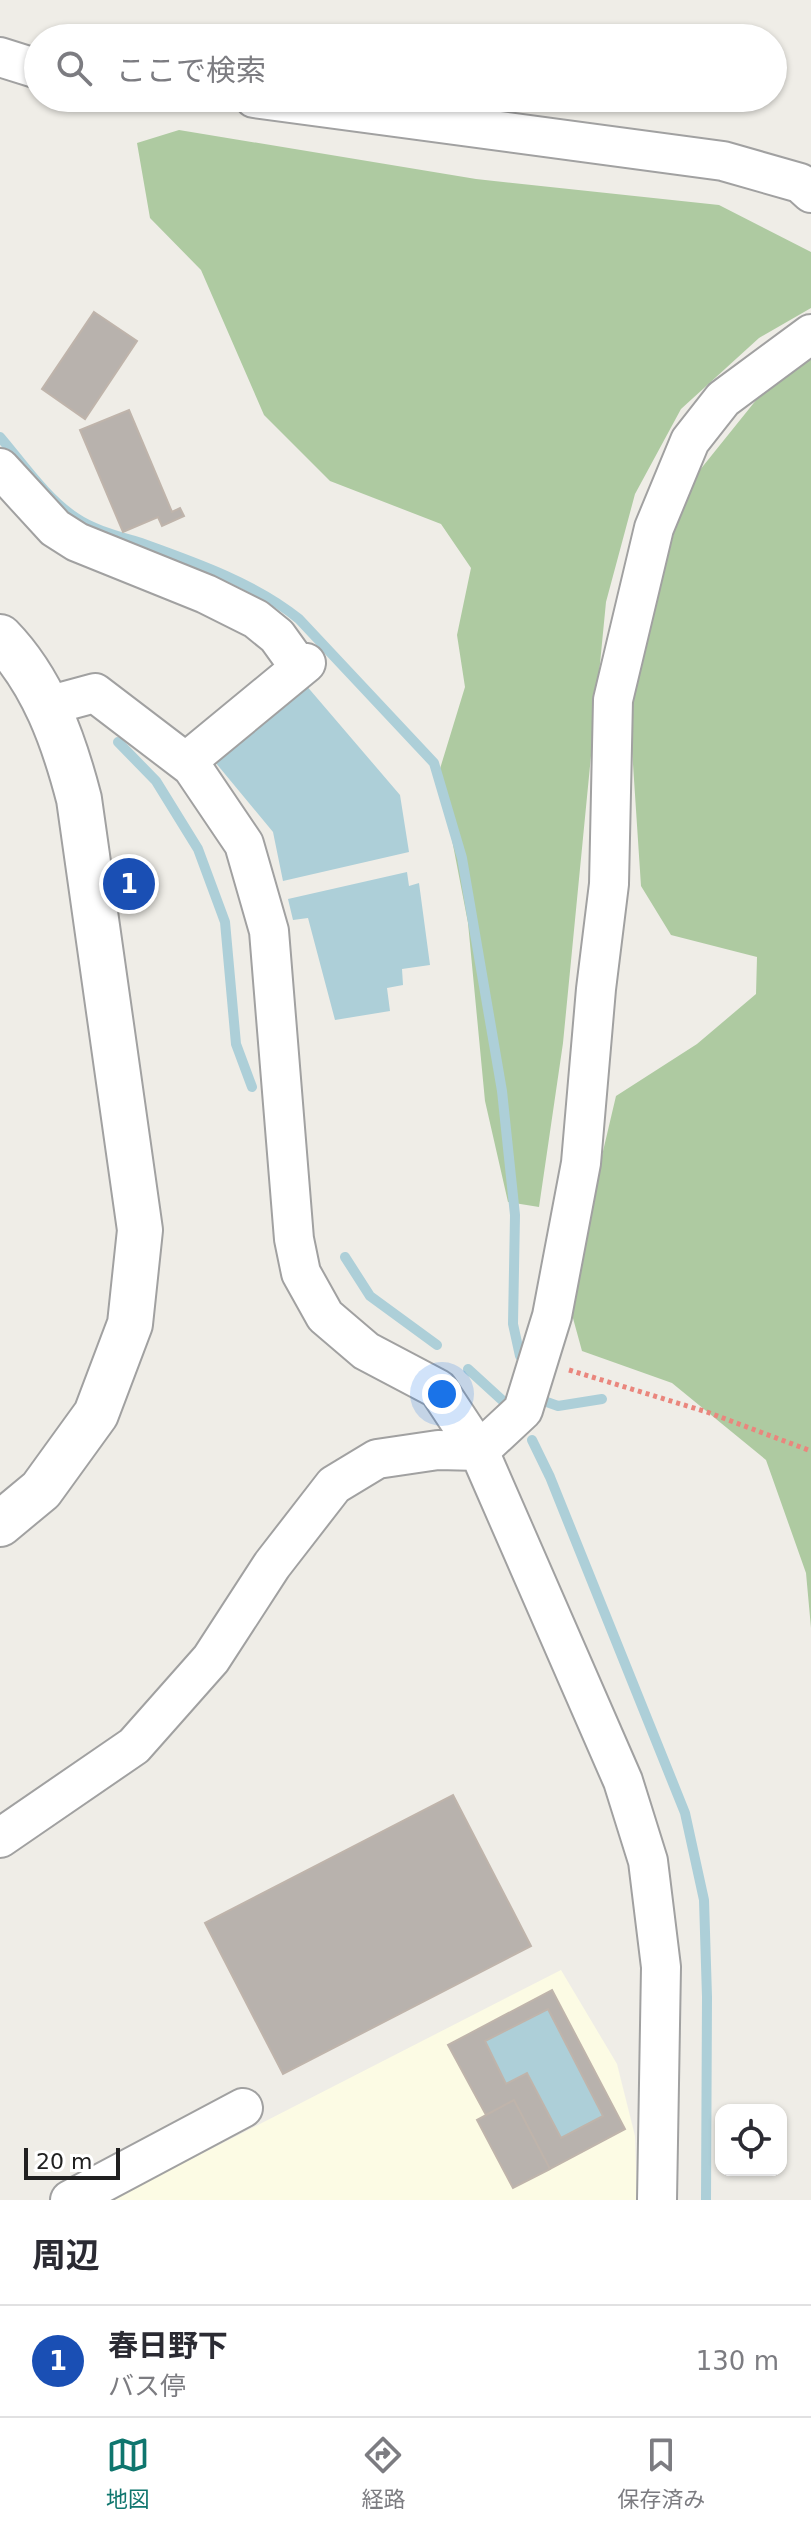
<!DOCTYPE html>
<html lang="ja">
<meta charset="utf-8">
<style>
:root{--surface:#fff;--page:#f7f7f7;--text:#2b2b33;--muted:#7c7c81;--line:#e1e1e2;--accent:#0f766e}
body{margin:0;font-family:"DejaVu Sans","Noto Sans JP",sans-serif;background:var(--page);color:var(--text)}
.controls{position:absolute;right:24px;bottom:24px;display:grid;overflow:hidden;border-radius:16px;box-shadow:0 2px 6px #0004}
.controls button{width:72px;height:72px;display:grid;place-items:center;padding:0;border:0;border-bottom:2px solid var(--line);background:var(--surface);color:var(--text);font:40px sans-serif}
.scale{position:absolute;left:24px;bottom:20px;width:96px;box-sizing:border-box;padding-left:8px;border:4px solid #202020;border-top:0;font-size:22px;line-height:28px;white-space:nowrap;color:#202020;-webkit-text-stroke:6px #fff;paint-order:stroke}
.you{position:absolute;left:442px;top:1394px;width:28px;height:28px;margin:-20px;border:6px solid #fff;border-radius:50%;background:#1a73e8;box-shadow:0 0 0 12px #1a73e833}
.badge{display:grid;place-items:center;width:52px;height:52px;border-radius:50%;background:var(--accent);color:#fff;font-size:26px;font-weight:700}
.pin{position:absolute;translate:-50% -50%;border:4px solid #fff;box-shadow:0 2px 8px #0006}
.list{margin:0;padding:0;list-style:none}
h2{display:flex;justify-content:space-between;align-items:center;height:104px;margin:0;padding:0 32px;font-size:34px}
h2 small{font-size:26px;font-weight:400;color:var(--muted)}
.list li{display:grid;grid-template-columns:52px 1fr auto;gap:24px;align-items:center;box-sizing:border-box;height:112px;padding:0 32px;border-top:2px solid var(--line)}
.list b{display:block;font-size:30px;white-space:nowrap}
.list p{margin:0;font-size:26px;white-space:nowrap;color:var(--muted)}
.list em{font-size:26px;font-style:normal;color:var(--muted)}
.icon{flex:none;width:44px;height:44px;fill:none;stroke:currentColor;stroke-width:2;stroke-linecap:round;stroke-linejoin:round}
.map{position:relative;flex:none;width:811px;height:2200px;overflow:hidden}
.search{position:absolute;background:var(--surface);box-shadow:0 2px 6px #0004;left:24px;right:24px;top:24px;height:88px;display:flex;align-items:center;gap:20px;box-sizing:border-box;padding:0 28px;border-radius:44px;color:var(--muted);font-size:30px}
.sheet{height:216px;background:var(--surface)}
nav{display:flex;justify-content:space-around;align-items:center;box-sizing:border-box;height:112px;border-top:2px solid var(--line);background:var(--surface);font-size:22px;color:var(--muted)}
nav a{display:grid;justify-items:center;gap:4px}
nav .on{color:var(--accent)}
.map>svg:first-child{display:block}
.education{fill:#fcfbe4}
.forest{fill:#aecaa1}
.water{fill:#adcfd8}
.lines{fill:none;stroke-linecap:round;stroke-linejoin:round}
.stream{stroke:#adcfd8;stroke-width:10}
.building{fill:#b8b2ad;stroke:#bfb4ab;stroke-width:2;fill-rule:evenodd}
.minor-casing{stroke:#a1a1a1;stroke-width:42}
.tertiary-casing{stroke:#a1a1a1;stroke-width:48}
.path{stroke:#ea867d;stroke-width:5;stroke-dasharray:4 4;stroke-linecap:butt}
.minor{stroke:#fff;stroke-width:38}
.tertiary{stroke:#fff;stroke-width:44}
</style>
<div class="map">
<svg width="811" height="2200" viewBox="0 0 811 2200">
<rect width="100%" height="100%" fill="#efede7"/>
<path class="education" d="M561 1970 617 2064 635 2136 637 2200H111Z"/>
<path class="forest" d="M179 130 476 179 719 205 811 252V308L759 338 681 409 635 494 606 602 563 1043 539 1207 508 1202 485 1101 468 923 439 772 465 687 457 635 471 568 441 524 330 481 264 415 201 270 150 218 137 143Z
M811 358V1628L806 1573 766 1460 672 1383 582 1351 568 1300 616 1096 697 1044 756 994 757 957 671 935 641 886 632 749 633 681 687 486 769 384Z"/>
<path class="water" d="M305 684 400 795 409 852 283 881 273 832 215 762Z
M407 872 409 886 419 883 430 965 402 969 403 985 387 988 390 1011 335 1020 308 918 293 920 288 899Z
M548 2009 603 2116 561 2138 528 2074 506 2084 485 2041Z"/>
<g class="lines">
<path class="stream" d="M0 437C23 464 46 498 76 518 95 531 122 537 144 544 197 563 256 584 299 619L434 763 462 858 502 1091 515 1215 513 1324 520 1356
M118 742 156 781 198 849 225 922 236 1044 252 1087
M345 1257 370 1296 437 1345
M468 1369 503 1401
M544 1401 558 1406 602 1399
M532 1440 550 1477 685 1813 704 1900 707 1997 706 2200"/>
</g>
<path class="building" d="M94 312 137 341 85 419 42 389Z
M129 410 172 512 180 508 184 516 162 526 158 517 123 532 80 430Z
M453 1795 531 1946 283 2074 205 1923Z
M552 1990 625 2129 550 2169 514 2100 486 2115 448 2045ZM548 2009 603 2116 561 2138 527 2073 506 2084 485 2041Z
M514 2100 550 2169 513 2188 477 2120Z"/>
<g class="lines">
<defs>
<path id="minor" d="M0 57 38 69
M254 98 723 161 800 183 811 193
M0 468 55 528 77 542 206 594 256 619 277 636 300 668
M186 762 306 663
M0 1838 134 1746 211 1659 272 1565 334 1485 377 1459 438 1450 479 1451 438 1389 366 1351 325 1316 301 1273 294 1239 269 931 244 844 192 767 95 693 47 706
M70 2200 243 2108
M657 2200 661 1967 648 1861 623 1781 479 1451 523 1410 552 1316 581 1163 596 989 609 884 613 700 654 528 690 441 723 399 811 334"/>
<path id="tertiary" d="M0 637C43 681 64 741 79 799L140 1230 130 1324 96 1414 41 1490 0 1524"/>
</defs>
<use href="#minor" class="minor-casing"/>
<use href="#tertiary" class="tertiary-casing"/>
<path class="path" d="M569 1370 707 1412 811 1451"/>
<use href="#minor" class="minor"/>
<use href="#tertiary" class="tertiary"/>
</g>
</svg>
<div class="controls">
<button><svg class="icon" aria-label="locate" viewBox="0 0 24 24"><circle cx="12" cy="12" r="6"/><path d="M12 2v4M12 18v4M2 12h4M18 12h4"/></svg></button>
</div>
<div class="scale">20 m</div>
<div class="you"></div>
<div class="pin badge" style="left:129px;top:884px;background:#1a4fb4">1</div>
<div class="search"><svg class="icon" aria-label="search" viewBox="0 0 24 24"><circle cx="10" cy="10" r="6"/><path d="M15 15l6 6"/></svg>ここで検索</div>
</div>
<section class="sheet">
<h2>周辺<small></small></h2>
<ul class="list">
<li><span class="badge" style="background:#1a4fb4">1</span><div><b>春日野下</b><p>バス停</p></div><em>130 m</em></li>
</ul>
</section>
<nav>
<a class="on"><svg class="icon" aria-label="map" viewBox="0 0 24 24"><path d="M3 6l6-2 6 2 6-2v14l-6 2-6-2-6 2zM9 4v14M15 6v14"/></svg>地図</a>
<a><svg class="icon" aria-label="directions" viewBox="0 0 24 24"><path d="M12 3l9 9-9 9-9-9zM9 14v-3h6M13 9l2 2-2 2"/></svg>経路</a>
<a><svg class="icon" aria-label="saved" viewBox="0 0 24 24"><path d="M7 4h10v16l-5-4-5 4z"/></svg>保存済み</a>
</nav>
